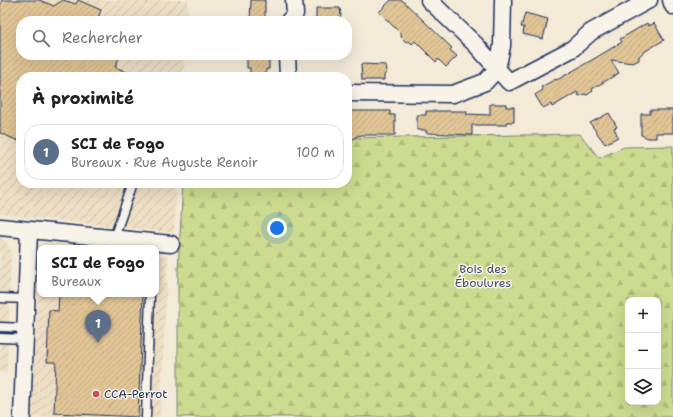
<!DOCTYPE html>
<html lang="fr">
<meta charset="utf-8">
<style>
:root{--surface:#fff;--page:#f2f2f2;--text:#202124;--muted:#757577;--line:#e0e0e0;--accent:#0f766e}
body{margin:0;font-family:"Shantell Sans",sans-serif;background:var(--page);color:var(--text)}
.controls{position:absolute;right:12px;bottom:12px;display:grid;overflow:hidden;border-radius:8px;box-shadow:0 4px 16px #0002}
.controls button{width:36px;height:36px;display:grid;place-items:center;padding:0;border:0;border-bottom:1px solid var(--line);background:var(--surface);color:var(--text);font:20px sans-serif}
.you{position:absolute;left:277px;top:228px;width:14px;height:14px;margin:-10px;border:3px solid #fff;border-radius:50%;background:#1a73e8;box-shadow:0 0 0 6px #1a73e833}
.badge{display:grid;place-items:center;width:26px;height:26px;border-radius:50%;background:var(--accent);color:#fff;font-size:13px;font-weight:700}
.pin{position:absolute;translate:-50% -33px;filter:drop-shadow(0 1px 2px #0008)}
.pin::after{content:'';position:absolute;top:21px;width:14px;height:12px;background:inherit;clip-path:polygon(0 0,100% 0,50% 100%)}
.popup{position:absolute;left:37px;top:245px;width:122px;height:52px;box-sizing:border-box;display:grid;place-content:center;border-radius:8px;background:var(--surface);filter:drop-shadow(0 1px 3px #0005);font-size:13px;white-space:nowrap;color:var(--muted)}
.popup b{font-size:15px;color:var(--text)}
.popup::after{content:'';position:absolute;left:50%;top:100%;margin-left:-8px;border:8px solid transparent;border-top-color:var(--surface)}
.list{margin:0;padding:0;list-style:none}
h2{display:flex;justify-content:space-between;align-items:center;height:52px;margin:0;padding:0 16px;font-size:17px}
h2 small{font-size:13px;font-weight:400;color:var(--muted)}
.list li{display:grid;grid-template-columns:26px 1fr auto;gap:12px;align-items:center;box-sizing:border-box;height:56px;margin:0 8px 8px;padding:0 8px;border:1px solid var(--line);border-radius:16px}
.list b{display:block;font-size:15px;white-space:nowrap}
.list p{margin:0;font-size:13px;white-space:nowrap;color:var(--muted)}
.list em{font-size:13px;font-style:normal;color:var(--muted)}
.icon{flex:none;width:22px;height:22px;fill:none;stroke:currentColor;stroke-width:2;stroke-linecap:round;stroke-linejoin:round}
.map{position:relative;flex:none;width:673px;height:417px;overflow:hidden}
.search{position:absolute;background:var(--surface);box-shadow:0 4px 16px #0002;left:16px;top:16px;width:336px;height:44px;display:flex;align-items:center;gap:10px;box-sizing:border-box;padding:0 14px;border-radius:16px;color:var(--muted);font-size:15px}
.panel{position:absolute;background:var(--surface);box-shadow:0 4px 16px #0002;left:16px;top:72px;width:336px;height:116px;border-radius:16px}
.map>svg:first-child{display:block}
.industrial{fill:url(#industrial-furrows)}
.forest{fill:url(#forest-firs);stroke:#748576;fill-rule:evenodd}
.building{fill:url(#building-hatch);stroke:#1b2f5e}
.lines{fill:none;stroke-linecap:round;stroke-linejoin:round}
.service-casing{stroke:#1b2f5e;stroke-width:11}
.minor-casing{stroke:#1b2f5e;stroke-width:19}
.service{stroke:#f7f3e8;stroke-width:8}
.minor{stroke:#f7f3e8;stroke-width:16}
.poi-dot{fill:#d1495b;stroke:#f7f3e8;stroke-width:1.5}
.labels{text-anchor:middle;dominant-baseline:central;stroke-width:3;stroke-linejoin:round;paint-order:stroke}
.park-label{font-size:12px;fill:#3e5168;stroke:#f7f3e8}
.poi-label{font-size:12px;fill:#1b2f5e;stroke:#f7f3e8;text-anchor:start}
</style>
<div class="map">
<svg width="673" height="417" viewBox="0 0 673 417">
<defs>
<pattern id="industrial-furrows" width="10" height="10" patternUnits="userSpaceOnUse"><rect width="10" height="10" fill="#eedfc4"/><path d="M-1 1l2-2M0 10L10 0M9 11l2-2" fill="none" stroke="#ccc0ab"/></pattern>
<pattern id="forest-firs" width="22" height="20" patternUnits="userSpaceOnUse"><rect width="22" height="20" fill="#ccdb8f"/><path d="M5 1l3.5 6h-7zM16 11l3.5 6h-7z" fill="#afbc7e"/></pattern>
<pattern id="building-hatch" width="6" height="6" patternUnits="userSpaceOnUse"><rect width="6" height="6" fill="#e2c596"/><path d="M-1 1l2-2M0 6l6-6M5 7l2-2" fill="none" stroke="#c1aa84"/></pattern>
</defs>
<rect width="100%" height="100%" fill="#f3ead8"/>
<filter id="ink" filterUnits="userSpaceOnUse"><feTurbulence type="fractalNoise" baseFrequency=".025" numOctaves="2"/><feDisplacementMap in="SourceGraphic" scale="8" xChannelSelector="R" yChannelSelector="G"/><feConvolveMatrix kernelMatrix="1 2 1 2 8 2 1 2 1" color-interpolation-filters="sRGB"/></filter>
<g filter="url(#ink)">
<path class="industrial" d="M0 0H188L187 21H21V55H185L183 77H21V183H177L174 233 0 214Z
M0 237H2L11 250 7 372H0Z
M156 255 168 256 160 417H31L40 257V294H156Z"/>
<path class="forest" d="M580 134 599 158 624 147 673 146V417H178V270L183 183H347V138ZM628 300H658V402H628Z"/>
<path class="building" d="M2 0H39L54 6 63 0 76 4 78 0 101 10 97 21H21V55H120L115 67 139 77H21V142L0 133V5Z
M251 0H265V21H250Z
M391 0H402L452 48 450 50 457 56 446 67 438 59 436 62 415 41 412 44 409 41 406 42 401 37V34L379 12Z
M316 8H340L341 16 335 21H316Z
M525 13 548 19 543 39 523 34 524 27H521Z
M647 23 649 26 654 23 664 40 644 52 639 56V60L633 63 611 60 619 73 592 89 593 91 587 95 584 94 579 96 577 92 552 107 551 104 543 108 535 95 543 90 541 87 556 79 557 80 597 57 622 42 620 39Z
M247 55H269V69H266V77H250V68H247Z
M361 64 386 65 387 72 384 75V80H362Z
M490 104H506V107H514V122H506V125H472V135L426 133V130H417V115H426V111H467L466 114 490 115Z
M650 110H673V133H656V138H648L641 135V114H650Z
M347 111H390V115H395V135H362L357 136 347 144Z
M609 113 617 127 614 128 618 137 605 144 590 123Z
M59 294H143L138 417 54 413 56 362H47L49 310 58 311Z"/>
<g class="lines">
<defs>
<path id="service" d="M114 238 133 183
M0 298 27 299
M0 327 26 328
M0 338 26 339
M146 417 150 294"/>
<path id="minor" d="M429 0 476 45 509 82 572 49 591 32 649 0
M671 0 673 6
M289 21 295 14 294 0
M287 55 288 77
M347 93 453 94 485 82 497 69 502 46 503 0
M0 227 171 244
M22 417 29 231"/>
</defs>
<use href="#service" class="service-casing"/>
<use href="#minor" class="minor-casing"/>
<use href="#service" class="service"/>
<use href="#minor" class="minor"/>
</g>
</g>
<circle class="poi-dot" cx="96" cy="394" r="4"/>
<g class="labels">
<g class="park-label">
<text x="483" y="269">Bois des<tspan x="483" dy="14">Éboulures</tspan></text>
</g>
<g class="poi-label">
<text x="104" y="394">CCA-Perrot</text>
</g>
</g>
</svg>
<div class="controls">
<button>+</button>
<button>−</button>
<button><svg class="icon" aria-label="layers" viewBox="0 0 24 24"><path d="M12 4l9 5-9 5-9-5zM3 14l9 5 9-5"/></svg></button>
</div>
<div class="you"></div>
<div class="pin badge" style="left:98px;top:343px;background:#5c6f8a">1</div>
<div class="popup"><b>SCI de Fogo</b>Bureaux</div>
<div class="search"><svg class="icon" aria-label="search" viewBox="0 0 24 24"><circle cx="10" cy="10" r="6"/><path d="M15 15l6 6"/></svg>Rechercher</div>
<section class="panel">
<h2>À proximité<small></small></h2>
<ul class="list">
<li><span class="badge" style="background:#5c6f8a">1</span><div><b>SCI de Fogo</b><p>Bureaux · Rue Auguste Renoir</p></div><em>100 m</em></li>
</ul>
</section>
</div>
